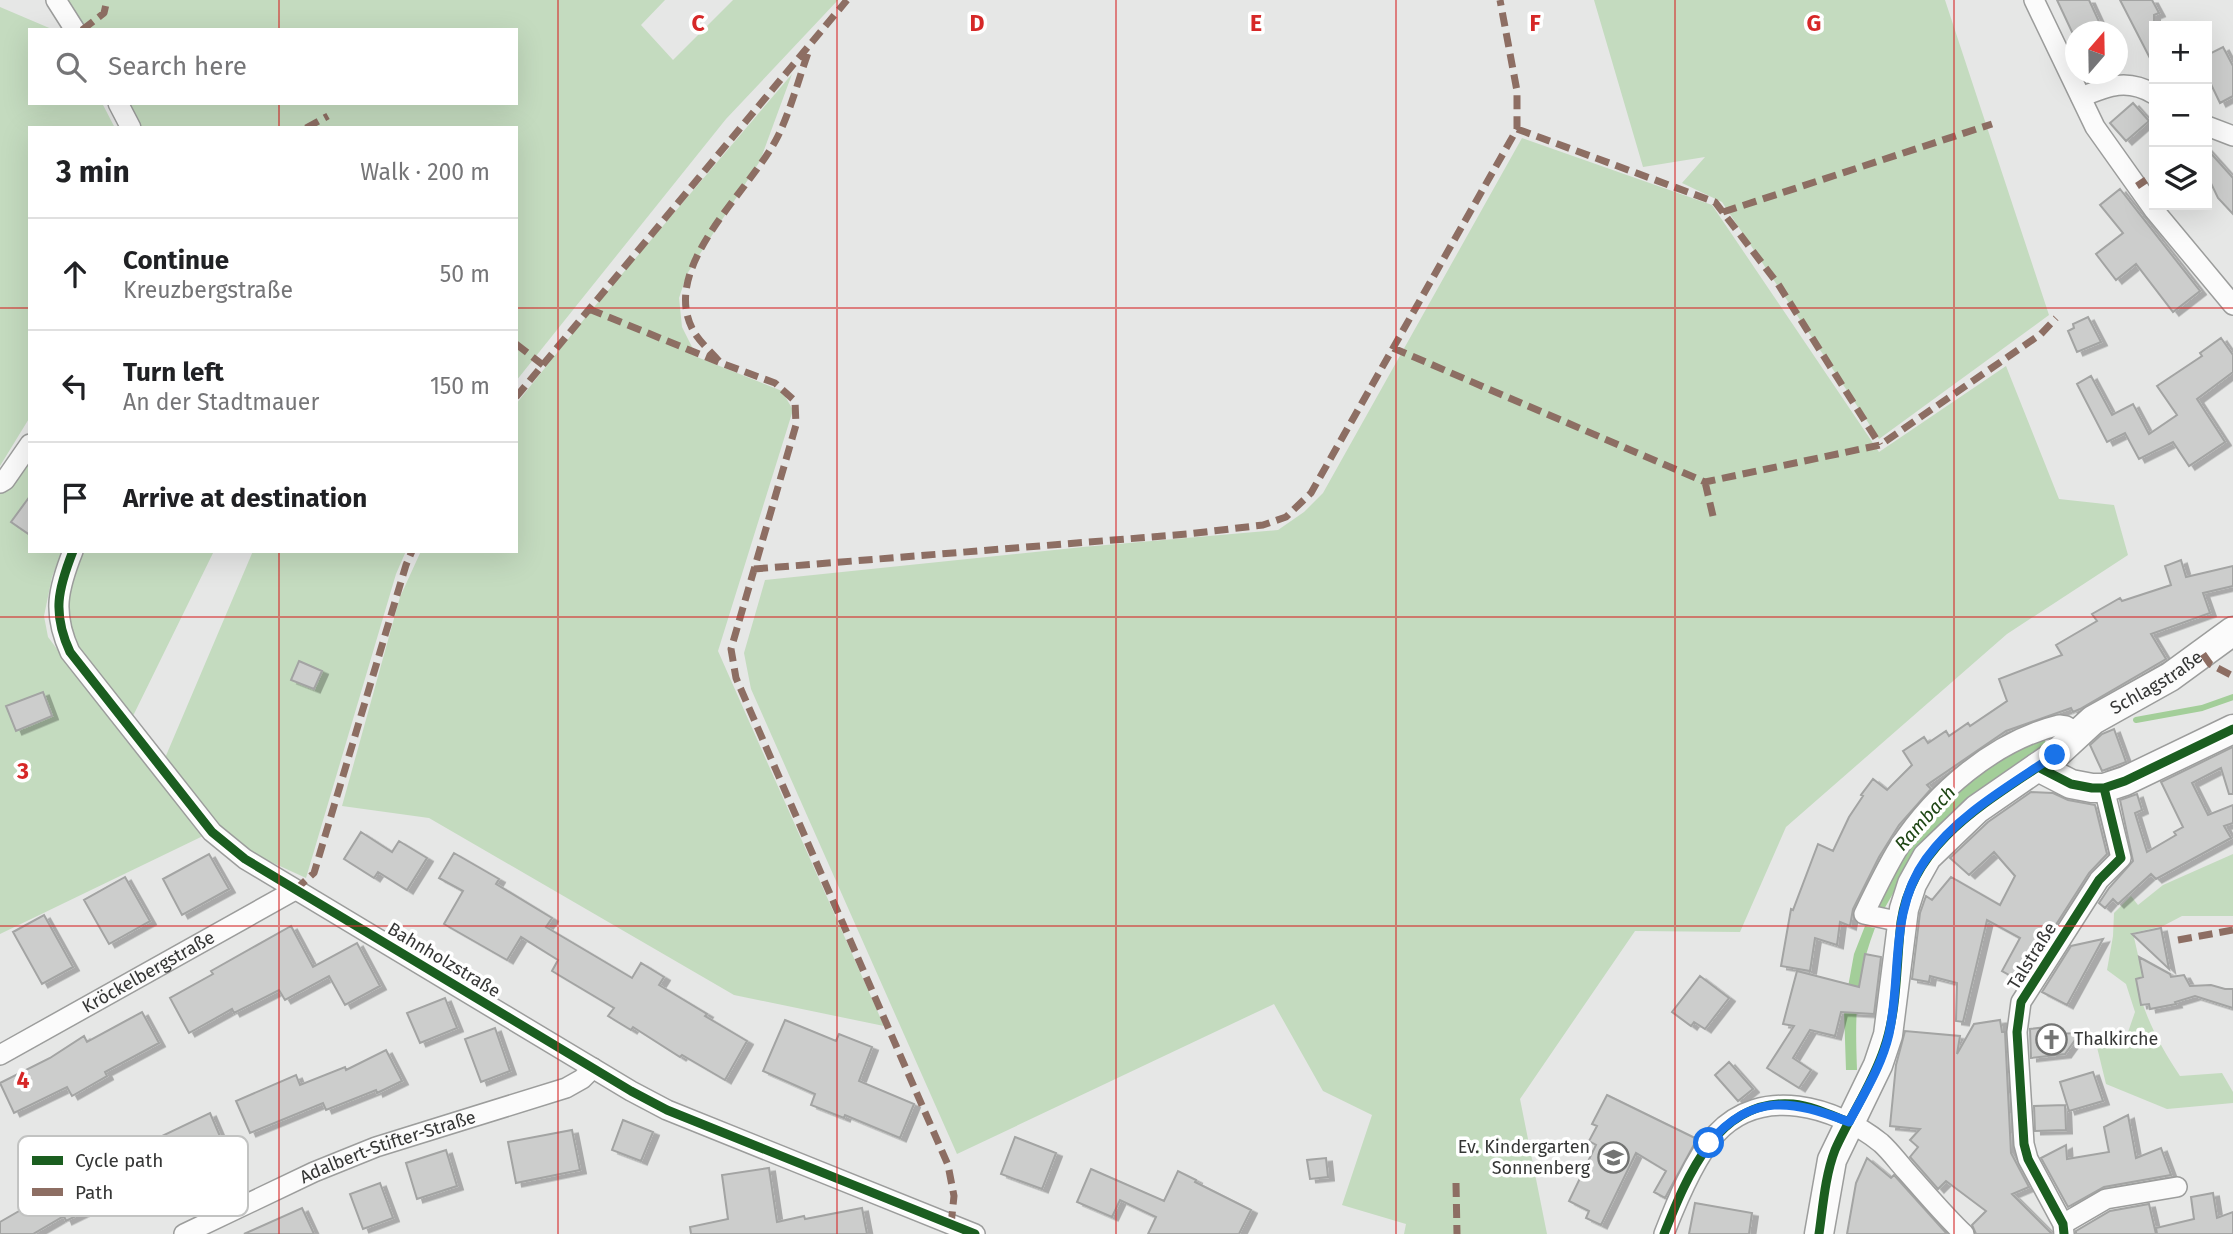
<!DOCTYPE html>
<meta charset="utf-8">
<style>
:root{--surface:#fff;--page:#f6f6f6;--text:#202124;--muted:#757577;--line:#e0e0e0}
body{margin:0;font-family:"Fira Sans",sans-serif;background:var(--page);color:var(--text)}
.controls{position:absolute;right:21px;top:21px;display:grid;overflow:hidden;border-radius:0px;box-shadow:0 7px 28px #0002}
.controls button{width:63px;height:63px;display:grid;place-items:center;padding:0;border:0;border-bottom:2px solid var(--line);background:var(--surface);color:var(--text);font:35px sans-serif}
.compass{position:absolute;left:2065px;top:21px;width:63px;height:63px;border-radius:50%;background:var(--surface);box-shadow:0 7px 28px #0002;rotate:20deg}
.stop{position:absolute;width:21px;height:21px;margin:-16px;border:5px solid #1a73e8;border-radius:50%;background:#fff}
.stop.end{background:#1a73e8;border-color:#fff;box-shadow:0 2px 7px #0008}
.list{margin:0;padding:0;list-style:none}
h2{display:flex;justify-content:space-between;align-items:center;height:91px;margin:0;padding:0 28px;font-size:30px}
h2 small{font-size:23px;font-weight:400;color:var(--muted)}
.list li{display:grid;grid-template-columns:46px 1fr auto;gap:21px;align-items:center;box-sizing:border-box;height:112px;padding:0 28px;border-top:2px solid var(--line)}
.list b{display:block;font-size:26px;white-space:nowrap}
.list p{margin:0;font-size:23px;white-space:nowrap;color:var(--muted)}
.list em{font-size:23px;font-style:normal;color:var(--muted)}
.icon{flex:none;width:38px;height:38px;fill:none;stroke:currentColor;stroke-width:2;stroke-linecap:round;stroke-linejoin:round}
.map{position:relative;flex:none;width:2233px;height:1234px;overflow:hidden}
.search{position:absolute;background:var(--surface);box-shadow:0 7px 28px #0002;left:28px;top:28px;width:490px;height:77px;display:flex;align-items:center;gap:18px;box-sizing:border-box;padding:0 24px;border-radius:0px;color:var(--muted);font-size:26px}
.panel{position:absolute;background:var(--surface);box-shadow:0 7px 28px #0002;left:28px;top:126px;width:490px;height:427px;border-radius:0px}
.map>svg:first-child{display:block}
.green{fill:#c4dbbf}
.water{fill:#a3ce99}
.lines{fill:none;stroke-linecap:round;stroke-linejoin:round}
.stream{stroke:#a3ce99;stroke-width:6}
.building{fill:#cccdcc;stroke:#a3a4a3;stroke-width:2;filter:url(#shadow)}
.minor-casing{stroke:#9c9d9c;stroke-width:22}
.secondary-casing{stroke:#9c9d9c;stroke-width:31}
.minor{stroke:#fbfbfb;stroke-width:19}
.secondary{stroke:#fbfbfb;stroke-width:28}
.quiet{stroke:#8d6e63;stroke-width:7;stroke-dasharray:14 7;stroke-linecap:butt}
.cycleway-casing{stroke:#fff;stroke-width:13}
.cycleway{stroke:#1b5e20;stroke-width:9}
.route{stroke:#1a73e8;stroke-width:9}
.grid{fill:none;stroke:#d62828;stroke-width:2;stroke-opacity:0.55}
.labels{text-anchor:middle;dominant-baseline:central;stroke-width:7;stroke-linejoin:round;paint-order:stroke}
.street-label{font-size:18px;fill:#353635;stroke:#fff}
.poi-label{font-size:18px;fill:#353635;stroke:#fff;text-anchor:start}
.water-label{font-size:19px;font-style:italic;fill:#1e4614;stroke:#fff}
.key{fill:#fff;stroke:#c2c3c2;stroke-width:2}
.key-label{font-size:19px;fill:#353635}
.grid-label{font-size:23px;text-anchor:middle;font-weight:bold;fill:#d62828;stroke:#fff;stroke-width:7;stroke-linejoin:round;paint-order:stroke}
</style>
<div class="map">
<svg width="2233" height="1234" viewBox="0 0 2233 1234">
<defs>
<filter id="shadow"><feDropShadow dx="6" dy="3.5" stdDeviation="0" flood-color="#0004"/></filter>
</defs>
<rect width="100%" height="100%" fill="#e6e7e6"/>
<path class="green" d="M61 0H665L641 25 673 60 733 0H838L726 119 516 381V128H137L122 103H516V30H79Z
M1594 0H1945L2049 315 1879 439 1722 202 1682 183 1705 157 1643 167Z
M0 7 54 30H30V103H102L115 128H30V417L0 466Z
M792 74 760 161 687 274 679 298 682 327 697 357 782 391 793 410 718 651 884 1026 734 995 429 818 342 806 400 597 421 551H516V404L589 313Z
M1522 138 1712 205 1879 452 2006 366 2059 499 2114 505 2128 555 2007 634 1786 827 1740 932 1635 931 1520 1099 1547 1234H1404L1406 1224 1342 1205 1372 1115 1323 1091 1274 1004 957 1154 751 689 744 653 765 580 1083 547 1278 530 1304 512 1323 493Z
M30 448V551H62L52 577 44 616 48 637 124 738 203 836 0 934V490Z
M77 551H214L131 720 65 631 68 574Z
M253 551H406L396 574 306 878 238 847 165 758Z
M2233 854V916H2182L2163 926 2133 933 2143 977 2136 979C2143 1014 2160 1046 2180 1076L2222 1073 2233 1092V1103L2167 1109 2106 1084 2095 1039 2126 1038 2135 1012 2126 984 2107 970 2113 936 2114 913 2131 896 2138 905 2163 885Z"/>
<path class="water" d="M2043 736 2048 748 1911 862 1883 911 1871 905 1928 819 1978 772Z
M1865 926 1875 928C1855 981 1855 1014 1857 1070H1846L1844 1009 1854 954Z"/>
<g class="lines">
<path class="stream" d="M2136 720 2202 708 2233 697"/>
</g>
<path class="building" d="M2057 0H2089L2101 26 2091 32H2072Z
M2120 0H2152L2159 13 2154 15V66Z
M2223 47 2233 66V96L2220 103 2207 76V55Z
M2133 103 2149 121 2126 141 2110 123Z
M2207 149 2233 178V214L2218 198 2207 175Z
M2120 189 2200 291 2173 312 2136 264 2116 280 2096 254 2123 233 2100 205Z
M2088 317 2101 342 2077 352 2068 331 2074 328 2073 324Z
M2221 338 2233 355V372L2197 399 2225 442 2189 466 2173 442 2139 459 2125 433 2107 442 2077 384 2091 376 2112 415 2133 404 2149 434 2177 415 2157 386 2202 356 2200 353Z
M30 496V535L11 522Z
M2181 560 2186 577 2233 566V586L2203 593 2210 613 2151 634 2166 659 2080 709 2073 712 2071 708 2006 731 1927 785 1931 789 1899 825 1879 857 1853 909 1850 926 1840 922 1837 945 1815 938 1810 971 1781 966 1791 909 1793 910 1818 844 1833 851 1849 817 1863 796 1861 795 1873 779 1887 790 1912 765 1903 751 1924 737 1928 743 1946 731 1949 736 1968 723 1970 726 2007 701 1999 679 2062 655 2056 645 2097 621 2092 614 2120 598 2122 601 2171 585 2165 566Z
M299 661 322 671 314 689 291 680Z
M43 692 52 716 16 731 6 706Z
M2114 729 2126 762 2102 771 2090 745 2102 734Z
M2233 747V794H2229L2221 768 2192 783 2208 815 2233 805V823L2224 826 2231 838 2156 879 2151 874 2118 904 2113 899 2105 908 2099 903 2109 888 2133 861 2120 800 2137 794 2142 810 2135 813 2147 852 2176 835 2174 832 2183 827 2161 782Z
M2031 792 2053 793 2068 800 2095 805 2107 854 2089 873 2020 981 2002 971 2020 938 1987 920 1963 1022 1956 1021 1957 983 1930 976 1929 982 1912 979 1920 913 1926 896 1932 900 1951 877 2000 905 2015 876 1994 852 1969 875 1950 858 1988 822Z
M361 832 392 852 399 841 427 858 407 890 378 872 374 878 344 859Z
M454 853 499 879 496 884 552 918 546 927 632 978 641 963 664 977 659 985 707 1014 705 1016 747 1041 725 1080 682 1055 680 1057 633 1027 631 1030 608 1016 614 1008 552 971 558 960 521 937 507 960 444 924 463 891 439 878Z
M209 854 229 889 182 915 163 879Z
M125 877 150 921 109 944 84 900Z
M44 915 73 967 42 984 13 932Z
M291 926 313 967 357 943 380 986 345 1005 329 976 285 1000 279 990 234 1013 232 1009 189 1033 170 998 213 974 211 971Z
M2161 928 2169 969 2132 934Z
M2103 939 2067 1005 2042 992 2071 946Z
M1865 954 1881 957 1874 1014 1841 1012 1835 1036 1810 1030 1793 1058 1811 1070 1799 1088 1767 1068 1794 1026 1783 1024 1797 971 1859 987Z
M2139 957 2170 974 2171 977 2184 975 2190 986 2211 985 2225 989H2233V1008L2195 996 2175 1002 2176 1004 2150 1009 2149 1004 2141 1005 2136 979 2143 977Z
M1700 976 1729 998 1705 1029 1694 1022 1691 1026 1672 1012Z
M445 998 457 1028 420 1043 407 1013Z
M142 1012 159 1043 105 1072 107 1076 72 1096 67 1087 14 1113 0 1083 50 1058 84 1036 87 1042Z
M785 1020 836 1041 839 1034 872 1047 859 1081 914 1104 900 1138 845 1115 844 1118 811 1105 815 1094 763 1071Z
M2000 1020 2002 1032H2005L2011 1153 2029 1187 2012 1194 2052 1234H1976L1972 1225 1986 1211 1946 1181 1938 1189 1910 1157 1918 1147 1910 1140 1920 1129 1890 1126 1896 1065 1905 1031 1960 1036 1957 1054 1974 1024Z
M2056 1026 2052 1034 2080 1033 2065 1054 2031 1058 2030 1029Z
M495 1028 510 1071 481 1082 465 1039Z
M386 1050 402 1081 377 1093 376 1090 326 1110 323 1103 250 1133 236 1101 296 1075 300 1085 345 1067 346 1070Z
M1729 1062 1753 1089 1738 1101 1715 1075Z
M2093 1072 2103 1101 2069 1111 2060 1082Z
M1607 1095 1697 1139 1665 1198 1654 1192 1666 1171 1636 1153 1601 1225 1586 1218 1589 1211 1569 1201 1596 1145 1589 1141 1597 1126 1592 1124Z
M2065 1105 2066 1130 2035 1131 2034 1106Z
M210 1113 222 1141 162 1168 164 1173 66 1221 64 1216 33 1234H0V1222L52 1192 51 1189Z
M2128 1115 2136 1158 2161 1148 2171 1175 2104 1187 2068 1207 2041 1158 2066 1145 2067 1159 2109 1152 2104 1127Z
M623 1120 653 1132 641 1161 612 1150Z
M572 1130 580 1170 516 1183 508 1142Z
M1015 1137 1056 1153 1042 1189 1001 1174Z
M446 1150 457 1186 417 1199 406 1163Z
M1326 1158 1328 1177 1310 1179 1307 1160Z
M1867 1158 1891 1178 1894 1175 1947 1234H1847L1856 1183Z
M769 1168 777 1222 804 1216 805 1219 862 1208 867 1234H691L690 1227 728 1219 722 1175Z
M1091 1169 1164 1201 1178 1171 1196 1180 1195 1182 1251 1210 1239 1234H1148L1156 1217 1120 1200 1112 1217 1077 1202Z
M380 1183 393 1218 363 1229 350 1194Z
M2213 1193 2217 1218 2233 1212V1234H2157L2156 1228 2194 1219 2191 1197Z
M1695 1203 1752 1213 1749 1234H1689Z
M2149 1204 2156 1234H2076V1231L2110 1211Z
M302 1208 314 1234H244Z"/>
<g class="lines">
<defs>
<g id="minor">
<path d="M56 0 75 30"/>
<path d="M2034 0 2095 127 2154 210 2233 305"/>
<path d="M2081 97C2108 86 2127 78 2154 94"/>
<path d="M118 103 131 128"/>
<path d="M2207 126 2233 136"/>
<path d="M0 483 5 480 30 444"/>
<path d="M73 551C58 589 52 613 70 652L212 832 245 859 631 1091 667 1110 975 1234"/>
<path d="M1901 922 1864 914C1875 891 1886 868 1899 847 1935 792 1994 741 2059 725L2066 726 2078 733"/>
<path id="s1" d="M0 1055 295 890"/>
<path d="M2063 1224 2106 1199 2177 1187"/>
<path id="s2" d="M184 1234 314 1172 376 1147 566 1088 582 1079 593 1068"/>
<path d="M1664 1234C1676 1203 1694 1159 1716 1134 1761 1085 1835 1106 1881 1143 1890 1151 1898 1162 1906 1171 1925 1192 1943 1214 1964 1234"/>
<path d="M2064 1234 2063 1224 2028 1159 2024 1144 2017 1032 2021 1002 2099 880 2121 858 2104 788"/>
</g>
<g id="secondary">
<path d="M2038 767 2071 784 2092 788H2104L2125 781 2233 729"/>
<path id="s3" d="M1819 1234 1832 1160 1878 1065 1888 1035 1904 909 1912 884 1927 857 1977 809 2055 755 2093 720 2170 677 2233 631"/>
</g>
</defs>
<use href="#minor" class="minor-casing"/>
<use href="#secondary" class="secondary-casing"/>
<use href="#minor" class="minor"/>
<use href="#secondary" class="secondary"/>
<path class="quiet" d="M82 30 104 13 107 0
M306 128 328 116
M1517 129 1715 202 1778 284 1880 445
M2137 186 2146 180
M1723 212 1992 124
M589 309 721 363 775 383 795 401 796 425 731 649 736 678 948 1165 954 1196 951 1225
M516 344 543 365
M1393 348 1705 482 1880 445 2041 334 2056 318
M719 361C711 352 700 342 694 332 657 267 751 191 778 136 791 109 799 78 809 50
M516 397 847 0
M1705 482 1713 516
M754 569 1188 534 1263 525 1286 517 1311 493 1517 129V91L1500 0
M2203 654 2210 664 2233 676
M295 890 314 873 406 565 412 551
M2178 940 2233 930
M1456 1183 1457 1234"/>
<defs>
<path id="cycleway" d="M73 551C58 589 52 613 70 652L212 832 245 859 631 1091 667 1110 975 1234
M1664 1234C1687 1176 1718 1098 1793 1104 1813 1106 1831 1115 1849 1122
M1819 1234C1823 1206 1825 1176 1835 1150 1850 1116 1872 1085 1884 1049 1898 1009 1896 964 1901 922 1912 846 1980 806 2038 767L2071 784 2092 788H2104L2125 781 2233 729
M2064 1234 2063 1224 2028 1159 2024 1144 2017 1032 2021 1002 2099 880 2121 858 2104 788"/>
</defs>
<use href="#cycleway" class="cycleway-casing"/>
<use href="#cycleway" class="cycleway"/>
</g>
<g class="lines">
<path class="route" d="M1709 1143C1752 1092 1793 1100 1849 1122 1864 1094 1882 1065 1889 1034 1902 976 1889 910 1926 859 1958 814 2011 785 2055 755"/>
</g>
<path class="grid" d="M279 0V30M558 0V1234M837 0V1234M1116 0V1234M1396 0V1234M1675 0V1234M1954 0V1234M279 103V128M0 308H30M516 308H2233M279 551V1234M0 617H2233M0 926H2233"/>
<defs>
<symbol id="church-ring" viewBox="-11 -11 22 22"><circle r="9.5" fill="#fff" stroke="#737473" stroke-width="1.5"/><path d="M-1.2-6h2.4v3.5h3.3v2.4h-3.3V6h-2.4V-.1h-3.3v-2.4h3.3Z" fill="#737473"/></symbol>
<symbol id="school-ring" viewBox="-11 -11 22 22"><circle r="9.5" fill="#fff" stroke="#737473" stroke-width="1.5"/><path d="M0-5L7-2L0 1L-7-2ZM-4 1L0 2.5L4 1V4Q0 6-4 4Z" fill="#737473"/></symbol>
</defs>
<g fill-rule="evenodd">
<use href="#church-ring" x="2034" y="1022" width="35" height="35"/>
<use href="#school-ring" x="1596" y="1140" width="35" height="35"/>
</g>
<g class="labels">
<g class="street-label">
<text stroke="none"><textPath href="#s3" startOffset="686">Schlagstraße</textPath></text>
<text transform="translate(2032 956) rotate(-58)">Talstraße</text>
<text transform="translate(444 960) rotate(31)">Bahnholzstraße</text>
<text stroke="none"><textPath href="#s1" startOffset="170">Kröckelbergstraße</textPath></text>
<text stroke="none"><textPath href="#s2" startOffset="222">Adalbert-Stifter-Straße</textPath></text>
</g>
<g class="poi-label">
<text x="2074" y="1039">Thalkirche</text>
<text x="1590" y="1147" text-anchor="end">Ev. Kindergarten<tspan x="1590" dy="21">Sonnenberg</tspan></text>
</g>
<g class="water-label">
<text transform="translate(1925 818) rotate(-48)">Rambach</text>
</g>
</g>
<rect x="18" y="1136" width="230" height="80" rx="10" class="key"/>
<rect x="32" y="1156" width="31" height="9" fill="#1b5e20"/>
<rect x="32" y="1188" width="31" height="8" fill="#8d6e63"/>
<g class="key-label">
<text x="75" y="1167">Cycle path</text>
<text x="75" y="1199">Path</text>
</g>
<g class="grid-label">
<text x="698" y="31">C</text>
<text x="977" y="31">D</text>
<text x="1256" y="31">E</text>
<text x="1535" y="31">F</text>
<text x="1814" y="31">G</text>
<text x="23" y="779">3</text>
<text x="23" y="1088">4</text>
</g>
</svg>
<div class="controls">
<button>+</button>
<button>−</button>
<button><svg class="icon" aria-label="layers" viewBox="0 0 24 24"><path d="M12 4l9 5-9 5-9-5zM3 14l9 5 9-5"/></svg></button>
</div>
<svg class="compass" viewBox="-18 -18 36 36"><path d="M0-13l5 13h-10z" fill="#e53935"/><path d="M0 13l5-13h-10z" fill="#757577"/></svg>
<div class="stop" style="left:1709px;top:1143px"></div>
<div class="stop end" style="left:2055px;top:755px"></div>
<div class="search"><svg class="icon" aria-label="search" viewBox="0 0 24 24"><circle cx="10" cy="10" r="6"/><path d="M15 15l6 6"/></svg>Search here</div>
<section class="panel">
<h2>3 min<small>Walk · 200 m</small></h2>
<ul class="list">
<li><svg class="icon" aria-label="ahead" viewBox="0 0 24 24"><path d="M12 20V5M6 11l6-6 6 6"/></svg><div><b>Continue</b><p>Kreuzbergstraße</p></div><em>50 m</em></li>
<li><svg class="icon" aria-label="left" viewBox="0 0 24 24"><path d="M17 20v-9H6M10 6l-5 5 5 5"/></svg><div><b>Turn left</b><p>An der Stadtmauer</p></div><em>150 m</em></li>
<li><svg class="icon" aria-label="arrive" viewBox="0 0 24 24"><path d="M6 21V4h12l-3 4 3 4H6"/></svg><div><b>Arrive at destination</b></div></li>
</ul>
</section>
</div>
